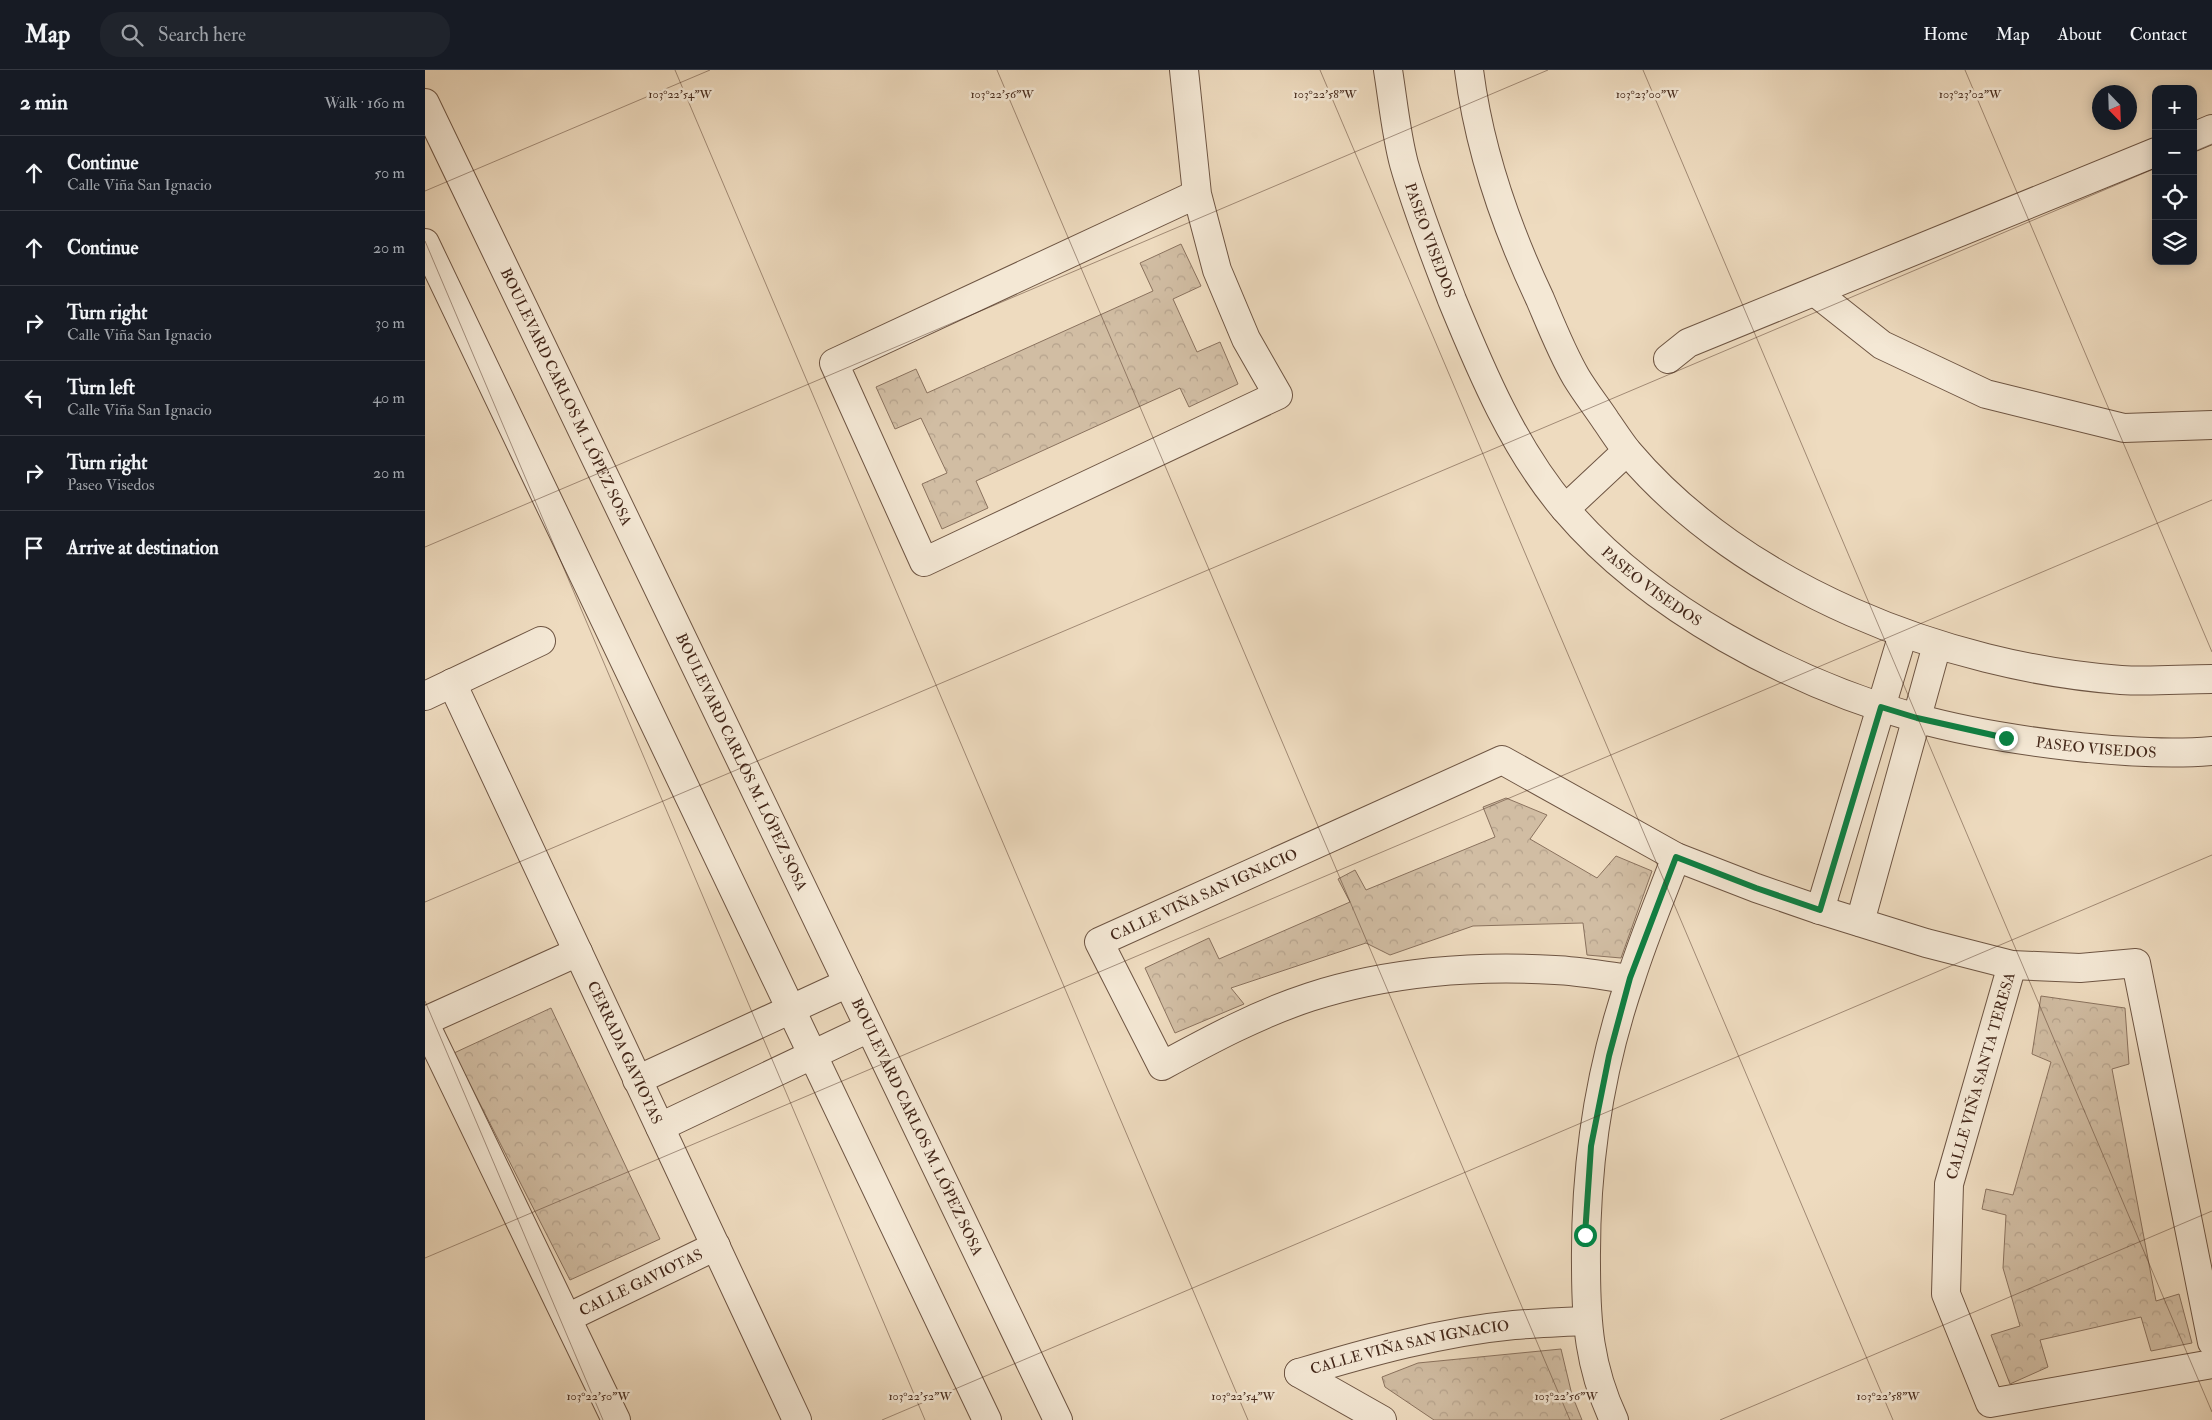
<!DOCTYPE html>
<meta charset="utf-8">
<style>
:root{--surface:#171b24;--page:#20242c;--text:#f1f3f6;--muted:#9ea1a6;--line:#363941}
body{margin:0;font-family:"IM FELL Double Pica",serif;background:var(--page);color:var(--text)}
.controls{position:absolute;right:15px;top:15px;display:grid;overflow:hidden;border-radius:10px;box-shadow:0 2px 12px #0003}
.controls button{width:45px;height:45px;display:grid;place-items:center;padding:0;border:0;border-bottom:1px solid var(--line);background:var(--surface);color:var(--text);font:25px sans-serif}
.compass{position:absolute;left:1667px;top:15px;width:45px;height:45px;border-radius:50%;background:var(--surface);box-shadow:0 2px 12px #0003;rotate:157deg}
.stop{position:absolute;width:15px;height:15px;margin:-11px;border:4px solid #0b8043;border-radius:50%;background:#fff}
.stop.end{background:#0b8043;border-color:#fff;box-shadow:0 1px 5px #0008}
.list{margin:0;padding:0;list-style:none}
h2{display:flex;justify-content:space-between;align-items:center;height:65px;margin:0;padding:0 20px;font-size:21px}
h2 small{font-size:16px;font-weight:400;color:var(--muted)}
.list li{display:grid;grid-template-columns:32px 1fr auto;gap:15px;align-items:center;box-sizing:border-box;height:75px;padding:0 20px;border-top:1px solid var(--line)}
.list b{display:block;font-size:19px;white-space:nowrap}
.list p{margin:0;font-size:16px;white-space:nowrap;color:var(--muted)}
.list em{font-size:16px;font-style:normal;color:var(--muted)}
.icon{flex:none;width:28px;height:28px;fill:none;stroke:currentColor;stroke-width:2;stroke-linecap:round;stroke-linejoin:round}
.map{position:relative;flex:none;width:1787px;height:1350px;overflow:hidden}
header{display:flex;align-items:center;gap:30px;box-sizing:border-box;height:70px;padding:0 25px;background:var(--surface);border-bottom:1px solid var(--line)}
header strong{font-size:24px}
nav{display:flex;gap:28px;margin-inline-start:auto;font-size:18px}
.search{width:350px;height:45px;background:var(--page);display:flex;align-items:center;gap:12px;box-sizing:border-box;padding:0 18px;border-radius:20px;color:var(--muted);font-size:19px}
main{display:flex}
aside{flex:1;background:var(--surface)}
.map>svg:first-child{display:block}
.park{fill:url(#park-crowns);stroke:#8a725e}
.lines{fill:none;stroke-linecap:round;stroke-linejoin:round}
.minor-casing{stroke:#6e5543;stroke-width:30}
.minor{stroke:#f4e8d5;stroke-width:28}
.route{stroke:#0b8043;stroke-width:6}
.ticks{fill:none;stroke:#44281a;stroke-width:1;stroke-opacity:0.45}
.labels{text-anchor:middle;dominant-baseline:central;stroke-width:5;stroke-linejoin:round;paint-order:stroke}
.street-label{font-size:15px;fill:#44281a;stroke:#f4e8d5}
.ticks-label{font-size:12px;text-anchor:middle;fill:#44281a;stroke:#f4e8d5;stroke-width:5;stroke-linejoin:round;paint-order:stroke}
</style>
<header>
<strong>Map</strong>
<div class="search"><svg class="icon" aria-label="search" viewBox="0 0 24 24"><circle cx="10" cy="10" r="6"/><path d="M15 15l6 6"/></svg>Search here</div>
<nav><a>Home</a><a>Map</a><a>About</a><a>Contact</a></nav>
</header>
<main>
<aside>
<h2>2 min<small>Walk · 160 m</small></h2>
<ul class="list">
<li><svg class="icon" aria-label="ahead" viewBox="0 0 24 24"><path d="M12 20V5M6 11l6-6 6 6"/></svg><div><b>Continue</b><p>Calle Viña San Ignacio</p></div><em>50 m</em></li>
<li><svg class="icon" aria-label="ahead" viewBox="0 0 24 24"><path d="M12 20V5M6 11l6-6 6 6"/></svg><div><b>Continue</b></div><em>20 m</em></li>
<li><svg class="icon" aria-label="right" viewBox="0 0 24 24"><path d="M7 20v-9h11M14 6l5 5-5 5"/></svg><div><b>Turn right</b><p>Calle Viña San Ignacio</p></div><em>30 m</em></li>
<li><svg class="icon" aria-label="left" viewBox="0 0 24 24"><path d="M17 20v-9H6M10 6l-5 5 5 5"/></svg><div><b>Turn left</b><p>Calle Viña San Ignacio</p></div><em>40 m</em></li>
<li><svg class="icon" aria-label="right" viewBox="0 0 24 24"><path d="M7 20v-9h11M14 6l5 5-5 5"/></svg><div><b>Turn right</b><p>Paseo Visedos</p></div><em>20 m</em></li>
<li><svg class="icon" aria-label="arrive" viewBox="0 0 24 24"><path d="M6 21V4h12l-3 4 3 4H6"/></svg><div><b>Arrive at destination</b></div></li>
</ul>
</aside>
<div class="map">
<svg width="1787" height="1350" viewBox="0 0 1787 1350">
<defs>
<pattern id="park-crowns" width="20" height="18" patternUnits="userSpaceOnUse" patternTransform="scale(1.25)"><rect width="20" height="18" fill="#d1bda3"/><path d="M2 6a3 3 0 1 1 6 0M12 15a3 3 0 1 1 6 0" fill="none" stroke="#b5a28c"/></pattern>
</defs>
<rect width="100%" height="100%" fill="#eedbbf"/>
<filter id="stains"><feTurbulence type="fractalNoise" baseFrequency=".004" numOctaves="4"/><feColorMatrix values="0 0 0 0 .2 0 0 0 0 .09 0 0 0 0 .02 0 0 0 .5 -.17"/></filter>
<radialGradient id="worn" r=".72"><stop offset=".6" stop-color="#630" stop-opacity="0"/><stop offset="1" stop-color="#630" stop-opacity=".3"/></radialGradient>
<path class="park" d="M756 174 776 216 748 229 772 282 795 272 813 314 764 337 755 318 551 411 563 438 517 459 497 414 522 403 496 348 470 359 451 317 491 299 502 323 728 221 715 193Z
M1081 728 1122 745 1105 769 1172 808 1191 786 1227 801 1196 888 1162 885 1158 853 1048 856 965 885 941 873 806 918 819 934 750 963 720 898 784 868 794 889 925 832 913 809 930 800 941 820 1070 767 1058 737Z
M1616 926 1700 938 1704 994 1687 999 1731 1231 1754 1224 1767 1273 1726 1281 1716 1247 1615 1270 1623 1297 1585 1314 1566 1265 1595 1256 1578 1198 1581 1145 1557 1139 1561 1119 1588 1125 1626 992 1607 984Z
M126 938 235 1169 145 1210 29 983Z
M1136 1279 1147 1325 1157 1350H1009L960 1317 957 1307 993 1293Z"/>
<g class="lines">
<defs>
<g id="minor">
<path d="M759 0 772 124 792 200 821 269 853 325 499 492 409 293 772 124"/>
<path id="s1" d="M963 0C968 31 971 64 979 94 992 140 1010 185 1027 230 1057 303 1089 379 1140 439 1225 539 1367 613 1491 648 1541 662 1592 670 1644 676 1689 681 1741 685 1787 681"/>
<path d="M1044 0C1054 79 1081 157 1115 229 1126 255 1137 283 1151 307 1160 322 1171 336 1181 351 1188 361 1195 372 1203 382 1318 518 1521 597 1696 610 1726 612 1757 609 1787 609"/>
<path id="s2" d="M0 33 633 1350"/>
<path d="M1768 67 1787 59"/>
<path d="M0 173 562 1350"/>
<path d="M1390 222 1457 275 1561 324 1699 358 1787 355"/>
<path d="M1243 289 1263 273 1731 82"/>
<path d="M1140 439 1202 381"/>
<path id="s3" d="M27 613 372 1350"/>
<path d="M0 626 116 571"/>
<path d="M1395 840 1478 564"/>
<path d="M1435 852 1512 575"/>
<path d="M1587 895 1524 1114 1521 1224 1565 1333 1787 1294"/>
<path id="s4" d="M1205 909C1180 906 1155 901 1130 900 1049 895 962 902 885 927 833 944 785 970 737 996L674 872 1077 690 1251 787 1331 818 1395 840 1501 873 1587 895 1655 898 1711 893 1787 1272"/>
<path d="M0 951 153 882"/>
<path d="M0 954 191 1350"/>
<path d="M212 1010 423 913"/>
<path d="M235 1057 444 958"/>
<path id="s5" d="M142 1248 291 1176"/>
<path id="s6" d="M874 1303C944 1282 1016 1262 1089 1255 1113 1253 1137 1252 1161 1251"/>
<path d="M874 1303 957 1350"/>
<path d="M1189 1350C1164 1297 1161 1252 1161 1195 1160 1098 1174 1000 1206 908 1219 867 1236 827 1251 787"/>
</g>
</defs>
<use href="#minor" class="minor-casing"/>
<use href="#minor" class="minor"/>
</g>
<g class="lines">
<path class="route" d="M1160 1165 1166 1076 1184 986 1205 908 1251 787 1331 818 1395 840 1456 637 1492 648 1581 668"/>
</g>
<path class="ticks" d="M250 0 823 1350M572 0 1145 1350M895 0 1468 1350M1218 0 1787 1342M1540 0 1787 582M1768 82 1787 74M0 121 285 0M0 171 500 1350M0 477 1123 0M0 832 1731 98M0 931 178 1350M0 1188 1787 430M457 1350 1787 785M1295 1350 1787 1141"/>
<g class="labels">
<g class="street-label">
<text stroke="none"><textPath href="#s1" startOffset="176">PASEO VISEDOS</textPath></text>
<text stroke="none"><textPath href="#s2" startOffset="326">BOULEVARD CARLOS M. LÓPEZ SOSA</textPath></text>
<text stroke="none"><textPath href="#s1" startOffset="595">PASEO VISEDOS</textPath></text>
<text stroke="none"><textPath href="#s1" startOffset="1075">PASEO VISEDOS</textPath></text>
<text stroke="none"><textPath href="#s2" startOffset="731">BOULEVARD CARLOS M. LÓPEZ SOSA</textPath></text>
<text stroke="none"><textPath href="#s4" startOffset="741">CALLE VIÑA SAN IGNACIO</textPath></text>
<text stroke="none"><textPath href="#s3" startOffset="408">CERRADA GAVIOTAS</textPath></text>
<text transform="translate(1556 1006) rotate(-74)">CALLE VIÑA SANTA TERESA</text>
<text stroke="none"><textPath href="#s2" startOffset="1136">BOULEVARD CARLOS M. LÓPEZ SOSA</textPath></text>
<text stroke="none"><textPath href="#s5" startOffset="82">CALLE GAVIOTAS</textPath></text>
<text stroke="none"><textPath href="#s6" startOffset="114">CALLE VIÑA SAN IGNACIO</textPath></text>
</g>
</g>
<g class="ticks-label">
<text x="255" y="28">103°22'54"W</text>
<text x="577" y="28">103°22'56"W</text>
<text x="900" y="28">103°22'58"W</text>
<text x="1222" y="28">103°23'00"W</text>
<text x="1545" y="28">103°23'02"W</text>
<text x="173" y="1330">103°22'50"W</text>
<text x="495" y="1330">103°22'52"W</text>
<text x="818" y="1330">103°22'54"W</text>
<text x="1141" y="1330">103°22'56"W</text>
<text x="1463" y="1330">103°22'58"W</text>
</g>
<rect width="100%" height="100%" filter="url(#stains)"/>
<rect width="100%" height="100%" fill="url(#worn)"/>
</svg>
<div class="controls">
<button>+</button>
<button>−</button>
<button><svg class="icon" aria-label="locate" viewBox="0 0 24 24"><circle cx="12" cy="12" r="6"/><path d="M12 2v4M12 18v4M2 12h4M18 12h4"/></svg></button>
<button><svg class="icon" aria-label="layers" viewBox="0 0 24 24"><path d="M12 4l9 5-9 5-9-5zM3 14l9 5 9-5"/></svg></button>
</div>
<svg class="compass" viewBox="-18 -18 36 36"><path d="M0-13l5 13h-10z" fill="#e53935"/><path d="M0 13l5-13h-10z" fill="#9ea1a6"/></svg>
<div class="stop" style="left:1160px;top:1165px"></div>
<div class="stop end" style="left:1581px;top:668px"></div>
</div>
</main>
